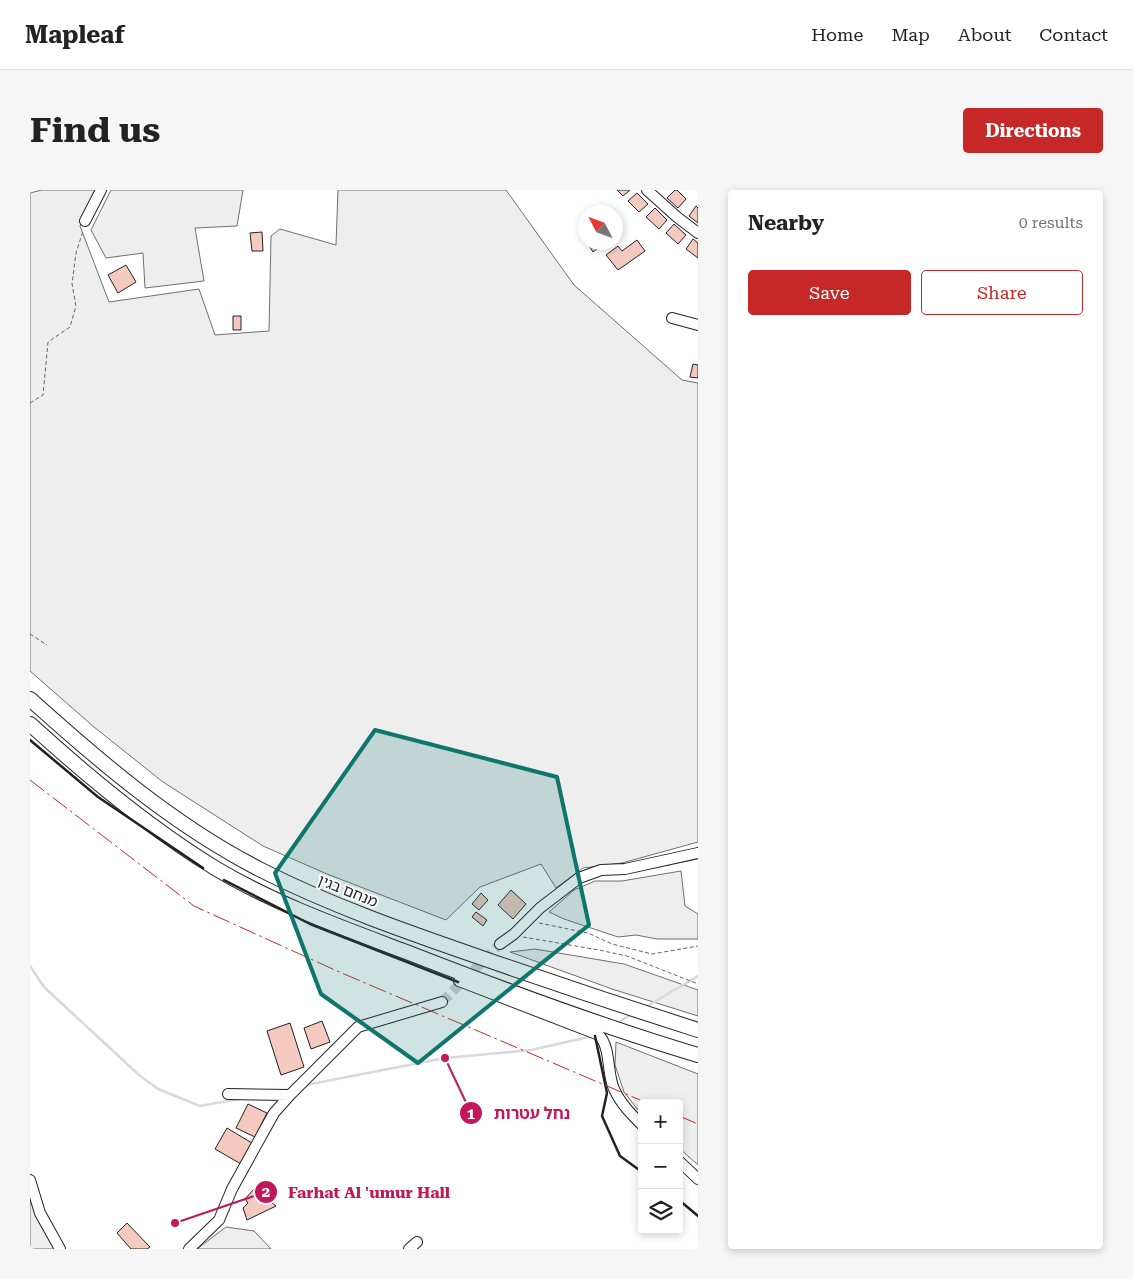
<!DOCTYPE html>
<meta charset="utf-8">
<style>
:root{--surface:#fff;--page:#f6f6f6;--text:#222;--muted:#767676;--line:#e0e0e0;--accent:#c62828}
body{margin:0;font-family:"Roboto Serif","Noto Sans Hebrew",serif;background:var(--page);color:var(--text)}
.controls{position:absolute;right:15px;bottom:15px;display:grid;overflow:hidden;border-radius:5px;box-shadow:0 2px 8px #0003}
.controls button{width:45px;height:45px;display:grid;place-items:center;padding:0;border:0;border-bottom:1px solid var(--line);background:var(--surface);color:var(--text);font:25px sans-serif}
.compass{position:absolute;left:548px;top:15px;width:45px;height:45px;border-radius:50%;background:var(--surface);box-shadow:0 2px 8px #0003;rotate:311deg}
.list{margin:0;padding:0;list-style:none}
h2{display:flex;justify-content:space-between;align-items:center;height:65px;margin:0;padding:0 20px;font-size:21px}
h2 small{font-size:16px;font-weight:400;color:var(--muted)}
.actions{display:flex;gap:10px;padding:15px 20px}
.actions a{flex:1;padding:11px 0;border:1px solid var(--accent);border-radius:5px;text-align:center;font-size:18px;color:var(--accent)}
.actions .main{background:var(--accent);color:#fff}
.icon{flex:none;width:28px;height:28px;fill:none;stroke:currentColor;stroke-width:2;stroke-linecap:round;stroke-linejoin:round}
.map{position:relative;flex:none;width:668px;height:1059px;overflow:hidden;border-radius:5px}
header{display:flex;align-items:center;gap:30px;box-sizing:border-box;height:70px;padding:0 25px;background:var(--surface);border-bottom:1px solid var(--line)}
header strong{font-size:24px}
nav{display:flex;gap:28px;margin-inline-start:auto;font-size:18px}
.intro{display:flex;align-items:center;justify-content:space-between;box-sizing:border-box;height:120px;padding:0 30px}
h1{margin:0;font-size:35px}
.button{padding:12px 22px;border-radius:5px;background:var(--accent);color:#fff;font-size:18px;font-weight:700}
main{display:flex;gap:30px;padding:0 30px}
aside{flex:1;background:var(--surface);border-radius:5px;box-shadow:0 2px 8px #0003}
.map>svg:first-child{display:block}
.green{fill:#eee;stroke:#6f6f6f}
.lines{fill:none;stroke-linecap:round;stroke-linejoin:round}
.stream{stroke:#d9d9d9;stroke-width:2.5}
.building{fill:#f3c9c0;stroke:#222}
.minor-tunnel{stroke:#d3d3d3;stroke-width:10;stroke-dasharray:10 5;stroke-linecap:butt}
.minor-casing{stroke:#222;stroke-width:12}
.highway-casing{stroke:#222;stroke-width:16}
.path{stroke:#646464;stroke-width:1;stroke-dasharray:4 2.5;stroke-linecap:butt}
.minor{stroke:#fff;stroke-width:10}
.highway{stroke:#fff;stroke-width:14}
.wall{stroke:#222;stroke-width:2.5}
.power{stroke:#c62828;stroke-width:1;stroke-dasharray:18 4 2.5 4;stroke-linecap:butt}
.marked{fill:#0f766e;fill-opacity:0.2;stroke:#0f766e;stroke-width:4;stroke-linejoin:round}
.labels{text-anchor:middle;dominant-baseline:central;stroke-width:4;stroke-linejoin:round;paint-order:stroke}
.street-label{font-size:15px;fill:#222;stroke:#fff}
.leader{fill:none;stroke:#c2185b;stroke-width:2}
.callout-dot{fill:#c2185b;stroke:#fff;stroke-width:2}
.mark-label{font-size:15px;text-anchor:middle;font-weight:bold;fill:#fff}
.callout-label{font-size:16px;text-anchor:middle;font-weight:bold;fill:#c2185b;stroke:#fff;stroke-width:4;stroke-linejoin:round;paint-order:stroke}
</style>
<header>
<strong>Mapleaf</strong>
<nav><a>Home</a><a>Map</a><a>About</a><a>Contact</a></nav>
</header>
<div class="intro"><h1>Find us</h1><a class="button">Directions</a></div>
<main>
<div class="map">
<svg width="668" height="1059" viewBox="0 0 668 1059">
<rect width="100%" height="100%" fill="#fff"/>
<path class="green" d="M12 0H65L50 36 79 112 169 99 185 145 239 141 241 46 250 39 306 55 308 0H476L544 95 652 190 668 193V652L592 673 553 678 526 698 511 674 450 697 416 730 297 684 233 656 133 592 64 537 0 481V3Z
M81 0H213L207 36 165 38 174 91 115 98 113 63 76 68 61 40Z
M651 681 655 716 668 724V749H627L606 745 588 747 534 729 519 722 544 700 565 691H592Z
M505 759 594 774 668 800V826L582 799 480 762Z
M586 852 668 884V975L649 958V913H612V925L594 902 585 875Z
M0 1007 26 1059H0Z
M196 1037 224 1041 241 1059H167Z"/>
<g class="lines">
<path class="stream" d="M0 776 14 797 109 885 128 899 170 916 209 909
M614 818 668 786
M586 834 602 824
M276 895 415 868 501 860 563 846"/>
</g>
<path class="building" d="M587 0H600L593 6Z
M645 0H647L656 9 648 18 637 8Z
M607 3 618 14 609 22 598 11Z
M666 16 668 18V33L659 26Z
M625 18 637 30 629 39 616 27Z
M586 33 592 41 586 45Z
M644 34 656 45 648 54 636 43Z
M232 42 233 61H222L220 43Z
M663 49 668 53V68L656 59Z
M607 50 615 61 588 80 576 65 588 56 592 61Z
M557 52H576L563 62Z
M96 75 106 92 88 103 78 85Z
M203 126H211V140H203Z
M663 174 668 175V188L660 187Z
M481 700 496 714 483 729 468 715Z
M451 703 458 710 449 720 442 714Z
M446 722 457 730 453 736 442 727Z
M292 831 300 852 281 859 274 838Z
M260 833 274 877 251 885 237 841Z
M218 914 237 923 225 947 206 938Z
M197 938 222 953 211 974 185 959Z
M224 999 246 1016 217 1030 213 1018 218 1013 215 1009Z
M97 1033 120 1057 117 1059H101L87 1043Z"/>
<g class="lines">
<path class="minor-tunnel" d="M412 812 470 754"/>
<defs>
<path id="minor" d="M617 0 647 27 668 43
M55 31 71 0
M642 128 668 135
M470 754 484 744 510 718 549 688 571 680 595 679 668 663
M429 791 569 845C582 860 576 884 585 901 591 914 602 925 612 935
M198 904 260 905
M649 971 668 989
M0 990 10 1023 30 1059
M159 1059 189 1030 202 999 244 923 260 905 328 837 412 812
M379 1059 387 1052"/>
<path id="highway" d="M0 509C71 573 145 636 231 680 302 716 377 742 452 768 524 793 596 817 668 840
M0 534C57 586 118 637 185 678 245 714 313 738 379 763 474 800 570 836 668 865"/>
</defs>
<use href="#minor" class="minor-casing"/>
<use href="#highway" class="highway-casing"/>
<path class="path" d="M0 213 13 205 18 152 40 137 46 116 42 94 46 63 53 41
M0 444 17 455
M509 733 558 743 582 754 622 764 668 756
M493 747 569 760 597 766 668 794"/>
<use href="#minor" class="minor"/>
<use href="#highway" class="highway"/>
<path class="wall" d="M0 550 68 607 173 678
M194 690 280 734 428 792
M565 846 577 903 572 926 590 966 612 982
M649 1010 668 1026"/>
<path class="power" d="M0 590 164 716 307 781 617 913
M649 926 668 934"/>
</g>
<path class="marked" d="M345 540 527 587 559 735 388 873 291 804 245 683Z"/>
<g class="labels">
<g class="street-label">
<text transform="translate(318 701) rotate(22)">מנחם בגין</text>
</g>
</g>
<path class="leader" d="M415 868L441 923M145 1033L236 1002"/>
<g class="callout-dot">
<circle cx="415" cy="868" r="5"/>
<circle cx="145" cy="1033" r="5"/>
<circle cx="441" cy="923" r="12"/>
<circle cx="236" cy="1002" r="12"/>
</g>
<g class="mark-label">
<text x="441" y="929">1</text>
<text x="236" y="1007">2</text>
</g>
<g class="callout-label">
<text x="502" y="929">נחל עטרות</text>
<text x="339" y="1008">Farhat Al 'umur Hall</text>
</g>
</svg>
<div class="controls">
<button>+</button>
<button>−</button>
<button><svg class="icon" aria-label="layers" viewBox="0 0 24 24"><path d="M12 4l9 5-9 5-9-5zM3 14l9 5 9-5"/></svg></button>
</div>
<svg class="compass" viewBox="-18 -18 36 36"><path d="M0-13l5 13h-10z" fill="#e53935"/><path d="M0 13l5-13h-10z" fill="#767676"/></svg>
</div>
<aside>
<h2>Nearby<small>0 results</small></h2>
<ul class="list">
</ul>
<div class="actions"><a class="main">Save</a><a>Share</a></div>
</aside>
</main>
